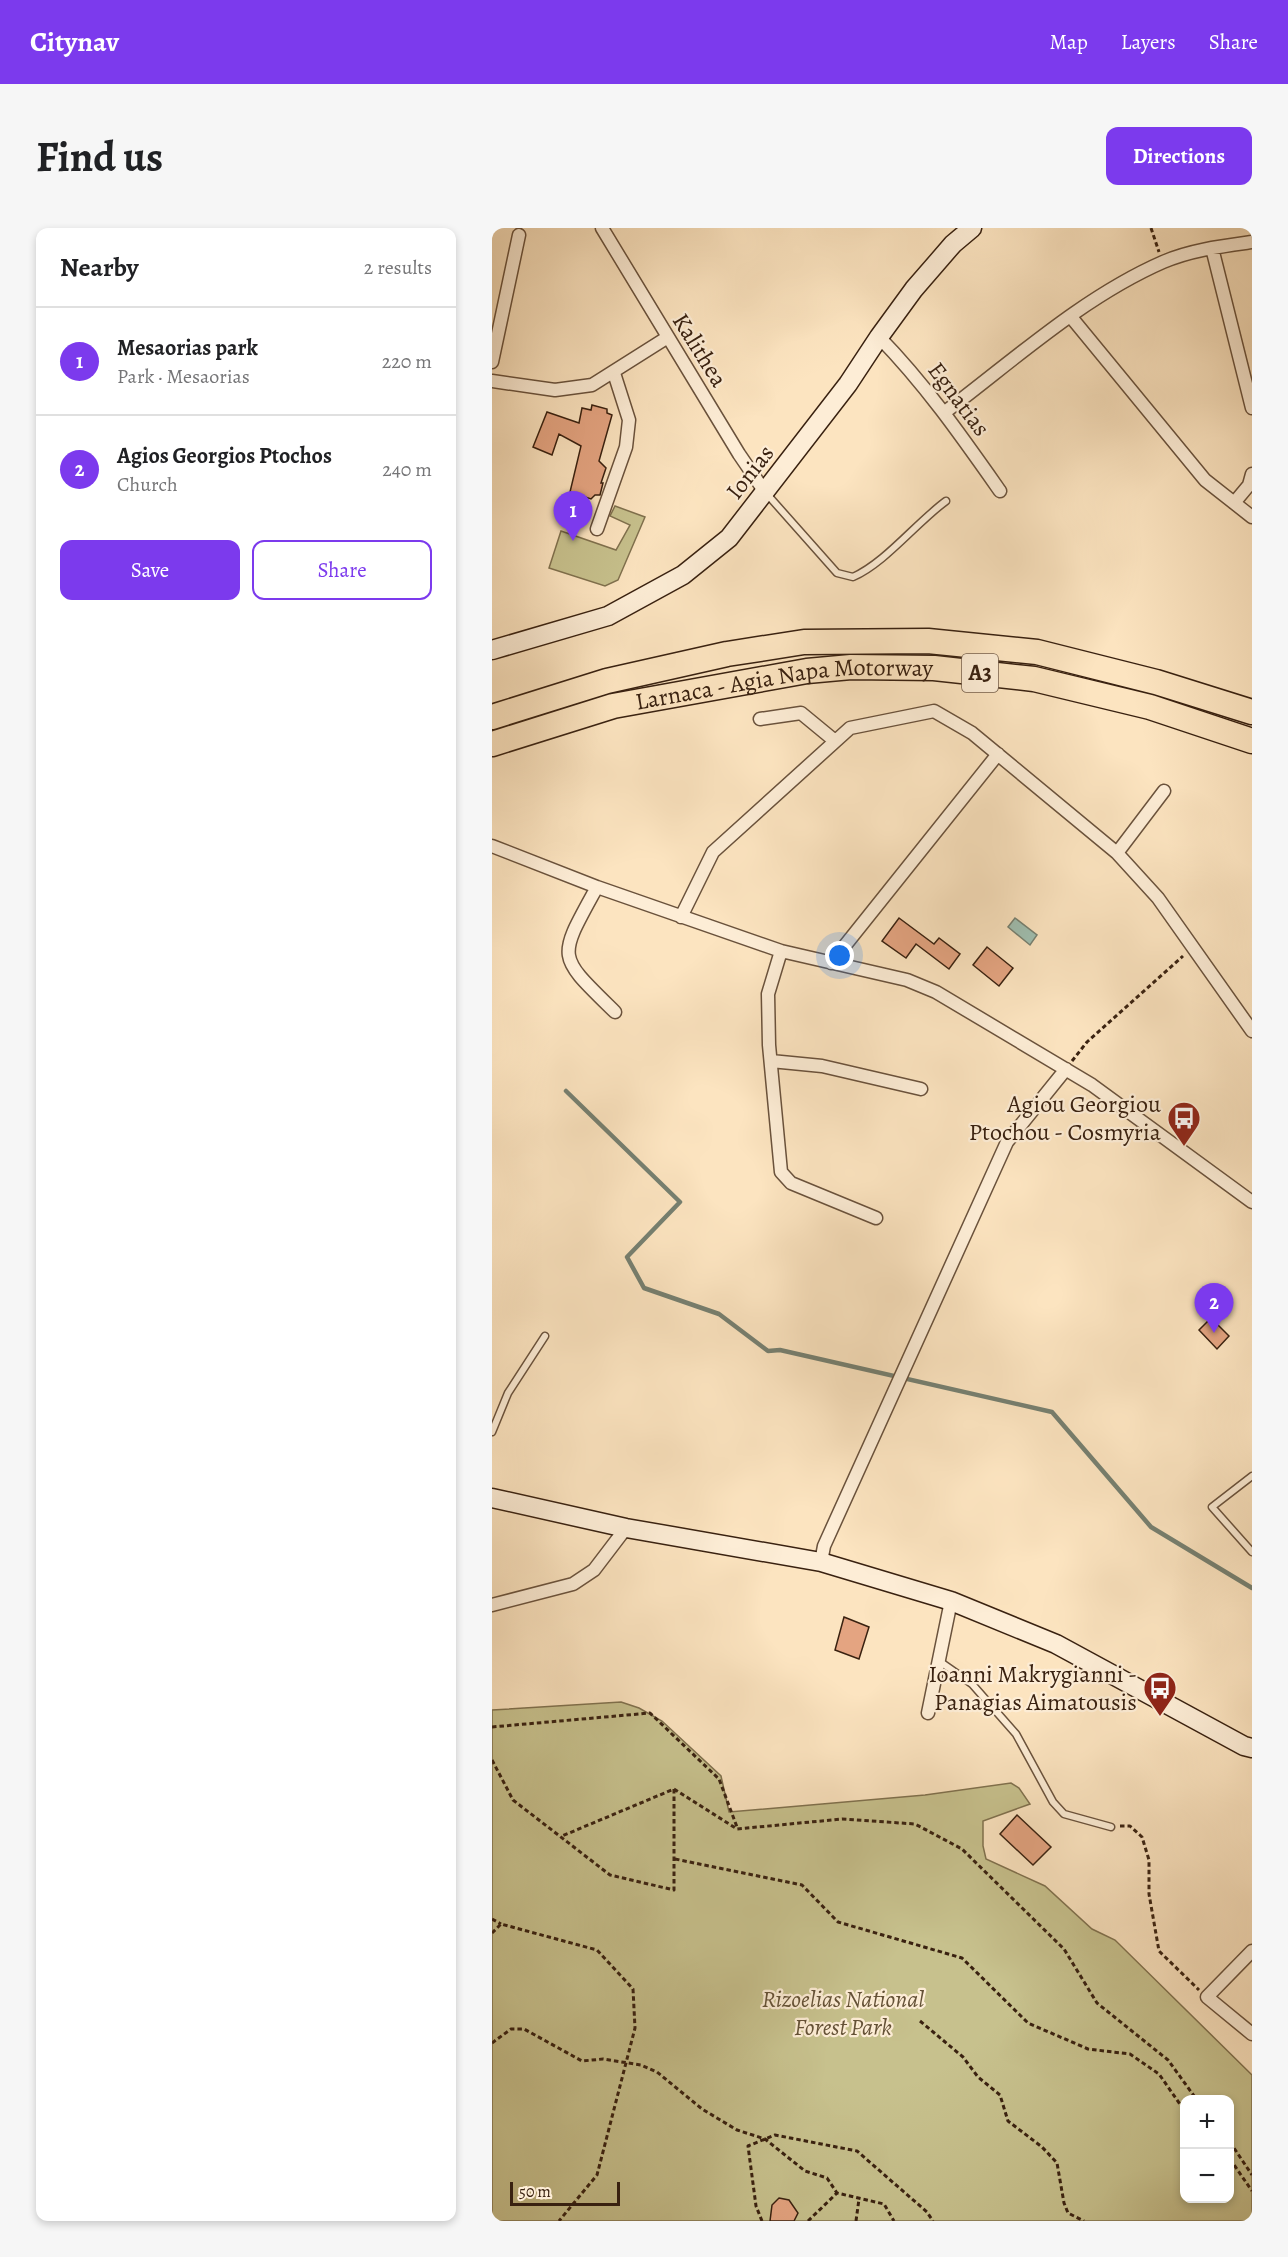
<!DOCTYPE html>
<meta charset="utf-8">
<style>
:root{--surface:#fff;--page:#f6f6f6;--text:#202124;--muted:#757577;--line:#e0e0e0;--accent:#7c3aed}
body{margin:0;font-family:Alegreya,serif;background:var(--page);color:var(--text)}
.controls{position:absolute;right:18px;bottom:18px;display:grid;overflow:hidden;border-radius:12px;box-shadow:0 3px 9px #0003}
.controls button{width:54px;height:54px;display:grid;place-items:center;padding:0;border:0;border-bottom:2px solid var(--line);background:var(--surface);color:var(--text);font:30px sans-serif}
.scale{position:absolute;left:18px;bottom:15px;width:110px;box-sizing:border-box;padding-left:6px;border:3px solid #392110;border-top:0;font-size:16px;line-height:21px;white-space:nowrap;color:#392110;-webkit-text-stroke:4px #fdedd6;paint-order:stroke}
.you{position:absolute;left:348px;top:728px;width:21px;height:21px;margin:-15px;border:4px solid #fff;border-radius:50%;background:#1a73e8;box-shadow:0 0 0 9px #1a73e833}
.badge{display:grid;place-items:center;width:39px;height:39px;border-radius:50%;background:var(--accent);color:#fff;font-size:20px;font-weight:700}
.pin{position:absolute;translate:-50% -50px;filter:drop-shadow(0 2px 3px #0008)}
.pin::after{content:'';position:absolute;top:32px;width:21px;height:18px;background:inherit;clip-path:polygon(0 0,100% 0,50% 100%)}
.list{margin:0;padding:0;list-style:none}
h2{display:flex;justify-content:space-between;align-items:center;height:78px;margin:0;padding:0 24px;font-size:26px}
h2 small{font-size:20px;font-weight:400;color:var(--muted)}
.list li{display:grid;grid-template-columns:39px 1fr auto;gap:18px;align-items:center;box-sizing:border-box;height:108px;padding:0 24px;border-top:2px solid var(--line)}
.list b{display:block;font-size:22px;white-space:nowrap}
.list p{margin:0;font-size:20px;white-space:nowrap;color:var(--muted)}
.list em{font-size:20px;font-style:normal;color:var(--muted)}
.actions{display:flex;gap:12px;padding:18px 24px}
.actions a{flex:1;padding:14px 0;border:2px solid var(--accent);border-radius:12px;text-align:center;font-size:21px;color:var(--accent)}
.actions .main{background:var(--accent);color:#fff}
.map{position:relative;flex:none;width:760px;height:1993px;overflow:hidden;border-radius:12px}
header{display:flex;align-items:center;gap:36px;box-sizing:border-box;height:84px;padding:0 30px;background:var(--accent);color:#fff}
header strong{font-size:28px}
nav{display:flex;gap:33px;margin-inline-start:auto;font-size:21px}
.intro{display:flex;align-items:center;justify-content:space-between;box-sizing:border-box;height:144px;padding:0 36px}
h1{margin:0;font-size:42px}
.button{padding:15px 27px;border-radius:12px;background:var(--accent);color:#fff;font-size:21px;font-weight:700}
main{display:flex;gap:36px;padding:0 36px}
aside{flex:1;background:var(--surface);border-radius:12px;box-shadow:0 3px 9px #0003}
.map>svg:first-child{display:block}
.green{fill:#c7c18d;stroke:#80714e;stroke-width:1.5;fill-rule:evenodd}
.water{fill:#9fbfb1;stroke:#768071;stroke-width:1.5}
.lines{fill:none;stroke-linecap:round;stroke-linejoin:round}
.stream{stroke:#768071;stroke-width:4.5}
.building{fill:#e4a481;stroke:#392110;stroke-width:1.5}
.lane-casing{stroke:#6a523c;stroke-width:9}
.street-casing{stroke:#6a523c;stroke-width:15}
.secondary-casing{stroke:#392110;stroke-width:21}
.highway-casing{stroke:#392110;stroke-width:27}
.path{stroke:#392110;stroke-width:3;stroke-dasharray:4.5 3;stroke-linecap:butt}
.lane{stroke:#fdedd6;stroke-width:6}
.street{stroke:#fdedd6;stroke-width:12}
.secondary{stroke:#fdedd6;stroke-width:18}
.highway{stroke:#fce4c0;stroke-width:24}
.labels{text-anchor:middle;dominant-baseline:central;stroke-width:4.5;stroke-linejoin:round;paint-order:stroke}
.shield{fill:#fdedd6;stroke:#745e4b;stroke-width:1.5}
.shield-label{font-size:22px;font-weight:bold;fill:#392110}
.street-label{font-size:24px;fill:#392110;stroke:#fdedd6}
.poi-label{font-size:24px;fill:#392110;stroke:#fdedd6;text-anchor:end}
.park-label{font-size:24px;font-style:italic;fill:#645136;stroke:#fdedd6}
</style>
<header>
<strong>Citynav</strong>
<nav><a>Map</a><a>Layers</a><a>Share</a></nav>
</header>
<div class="intro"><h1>Find us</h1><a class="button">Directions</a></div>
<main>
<aside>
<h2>Nearby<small>2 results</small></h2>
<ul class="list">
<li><span class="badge">1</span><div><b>Mesaorias park</b><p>Park · Mesaorias</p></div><em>220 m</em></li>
<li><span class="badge">2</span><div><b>Agios Georgios Ptochos</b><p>Church</p></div><em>240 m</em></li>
</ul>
<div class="actions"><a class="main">Save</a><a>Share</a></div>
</aside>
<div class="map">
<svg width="760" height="1993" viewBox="0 0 760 1993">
<rect width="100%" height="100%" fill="#fce4c0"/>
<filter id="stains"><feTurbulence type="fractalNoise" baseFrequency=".00333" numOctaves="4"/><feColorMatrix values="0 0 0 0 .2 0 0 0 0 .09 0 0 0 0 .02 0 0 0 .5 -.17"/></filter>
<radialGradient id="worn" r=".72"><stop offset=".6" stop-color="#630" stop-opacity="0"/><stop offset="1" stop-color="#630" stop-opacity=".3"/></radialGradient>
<path class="green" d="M123 278 153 289 126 352 113 358 57 340 69 303 124 322 138 297 118 288Z
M129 1474 147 1480 170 1493 229 1548 237 1584 433 1567 519 1555 527 1560 538 1576 491 1593V1618L494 1631 553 1658 600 1701 623 1712 760 1847V1993H0V1482ZM692 1872H738V1970H692Z"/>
<path class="water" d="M523 690 545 707 538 717 516 699Z"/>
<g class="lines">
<path class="stream" d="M74 863 188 974 135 1029 152 1060 227 1086 276 1123 288 1122 560 1184 659 1299 760 1360"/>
</g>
<path class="building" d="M100 177 115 181V185L120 187 107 233 114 240 109 255H111L108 267H103L99 271 78 264 89 218 67 206 60 227 41 219 55 184 87 195 90 180 99 182Z
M407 690 442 716 447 710 468 726 457 741 424 716 414 730 390 713Z
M495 719 521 740 507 758 481 737Z
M719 1090 737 1108 725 1121 707 1102Z
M352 1389 377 1399 367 1431 343 1422Z
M525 1587 559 1619 541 1637 508 1606Z
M287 1970 297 1972 306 1985 302 1993H278L280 1977Z"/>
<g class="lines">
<defs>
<path id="lane" d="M274 265 345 345 361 349C393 335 424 295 454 273
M0 1204 16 1165 53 1108
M760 1248 720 1279 760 1324
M447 1433 480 1456 524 1506 561 1574 572 1586 619 1599"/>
<path id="street" d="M110 0 247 226 273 264
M720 20 760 180
M579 89 713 252 760 289
M387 109C433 156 470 209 508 263
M0 134 27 7
M0 153 63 162 100 157 176 109
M453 184C522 132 591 69 671 34 698 22 731 18 760 14
M742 275 757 257 760 246
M105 301 134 219 137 192 122 145
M268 491 309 485 343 513
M0 618 105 659 289 723 415 752 444 764 600 857 760 974
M625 625 672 563
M105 659C65 732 64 726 123 784
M189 689 221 624 358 500 442 483 480 505 625 625 666 670 760 803
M289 723 276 766 277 817 289 944 299 955 384 990
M339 735 506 526
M279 833 330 838 429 861
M329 1334 332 1318 515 914 574 841
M0 1377 81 1356 102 1342 134 1300
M436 1485 459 1373
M760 1723 715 1769 760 1806"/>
<path id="secondary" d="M0 422 116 388 191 347 237 310 356 156 387 109 422 61 461 16 480 0
M0 1270 134 1300 329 1334 459 1373 564 1416 752 1518 760 1520"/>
<g id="highway">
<path d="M0 489 115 453 235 426 312 414 436 413 545 424 664 454 760 484"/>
<path id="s1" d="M0 516 121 478 315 443 359 439 442 440 542 451 658 479 760 513"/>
</g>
</defs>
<use href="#lane" class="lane-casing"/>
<use href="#street" class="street-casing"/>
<use href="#secondary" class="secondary-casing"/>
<use href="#highway" class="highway-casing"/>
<path class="path" d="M659 0 667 24
M580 833 595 814 691 728
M0 1499 158 1485 227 1551 245 1599
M0 1532 21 1572 118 1647 182 1662V1561L70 1608
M182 1561 245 1601 350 1591 423 1596 470 1621 572 1721 605 1775 676 1832 705 1872
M628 1598H638L650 1609 657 1632V1666L667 1723 707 1762
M183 1631 310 1657 346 1694 470 1730 536 1795 596 1821 638 1826 667 1846 692 1882
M0 1691 9 1696
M0 1705 9 1696 105 1722 141 1761 143 1800 105 1947 67 1993
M428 1793 471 1829 486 1849 508 1867 516 1893 550 1919 565 1935 572 1975 576 1985 592 1993
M0 1815 19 1801H32L90 1833 111 1831 149 1837 165 1844 210 1881 245 1902 273 1911 313 1943 335 1950 345 1965
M738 1914 760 1947
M738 1931 760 1963
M270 1993 264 1978 256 1918 283 1907 365 1923 435 1984 441 1993
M316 1993 345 1965 392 1976 402 1993
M364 1993 367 1971"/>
<use href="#lane" class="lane"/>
<use href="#street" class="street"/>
<use href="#secondary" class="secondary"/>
<use href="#highway" class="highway"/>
</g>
<defs>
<symbol id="bus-pin" viewBox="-11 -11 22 30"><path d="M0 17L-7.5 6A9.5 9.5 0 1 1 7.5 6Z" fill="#8f2418" stroke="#fdedd6"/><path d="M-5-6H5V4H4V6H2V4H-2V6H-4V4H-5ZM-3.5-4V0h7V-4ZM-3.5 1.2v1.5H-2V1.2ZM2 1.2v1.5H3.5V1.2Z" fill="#fff"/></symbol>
</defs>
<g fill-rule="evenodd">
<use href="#bus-pin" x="673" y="871" width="38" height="52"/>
<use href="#bus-pin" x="649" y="1441" width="38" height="52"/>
</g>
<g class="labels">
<rect class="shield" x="470" y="426" width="36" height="38" rx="4.5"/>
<g class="shield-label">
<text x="488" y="445">A3</text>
</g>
<g class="street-label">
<text transform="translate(208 122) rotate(58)">Kalithea</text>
<text transform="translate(467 171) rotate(53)">Egnatias</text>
<text transform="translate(258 244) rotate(-52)">Ionias</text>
<text stroke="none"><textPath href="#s1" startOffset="300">Larnaca - Agia Napa Motorway</textPath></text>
</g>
<g class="poi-label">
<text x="669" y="876">Agiou Georgiou<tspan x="669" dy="28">Ptochou - Cosmyria</tspan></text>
<text x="645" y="1446">Ioanni Makrygianni -<tspan x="645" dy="28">Panagias Aimatousis</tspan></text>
</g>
<g class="park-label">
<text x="351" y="1771">Rizoelias National<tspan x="351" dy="28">Forest Park</tspan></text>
</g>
</g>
<rect width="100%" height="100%" filter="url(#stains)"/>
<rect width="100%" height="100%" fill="url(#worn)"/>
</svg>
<div class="controls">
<button>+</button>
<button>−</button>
</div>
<div class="scale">50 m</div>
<div class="you"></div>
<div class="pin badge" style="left:81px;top:313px">1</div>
<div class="pin badge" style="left:722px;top:1105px">2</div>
</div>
</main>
